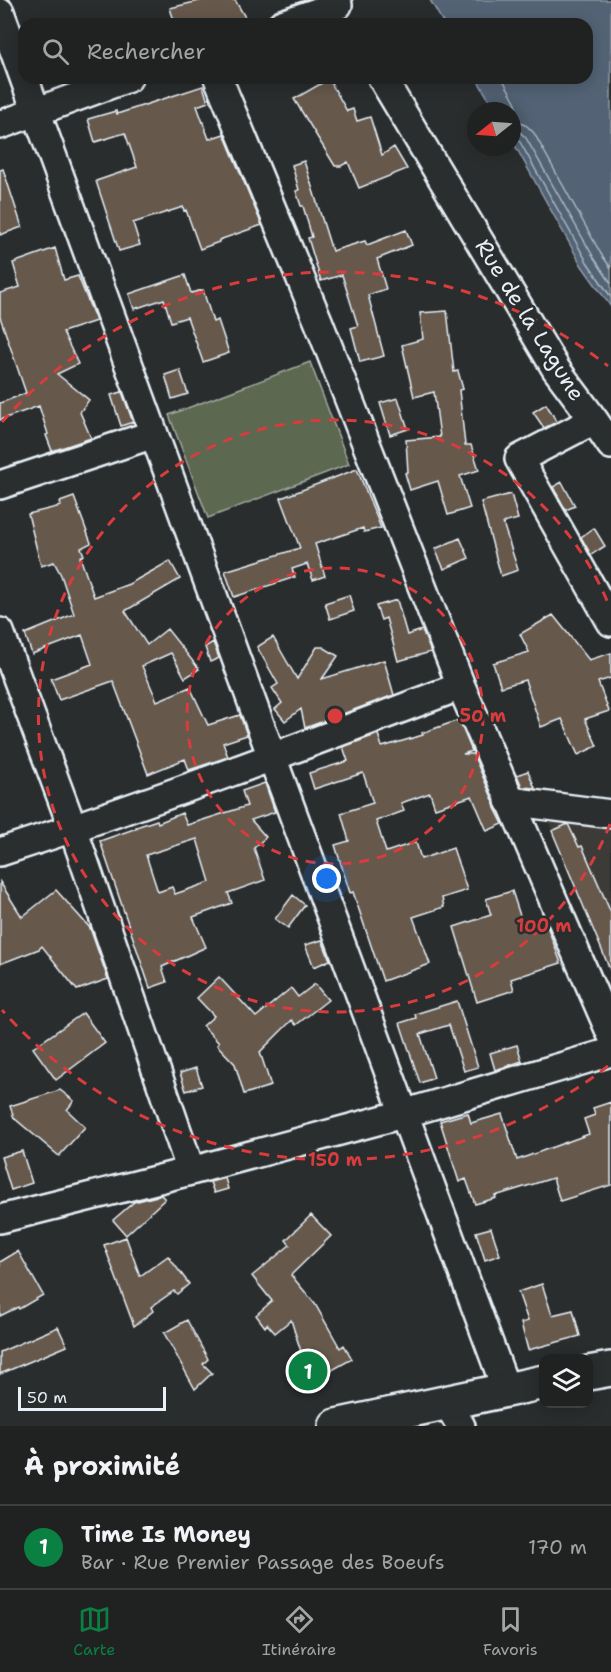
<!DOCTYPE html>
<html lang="fr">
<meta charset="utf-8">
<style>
:root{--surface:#202222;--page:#2d2f2f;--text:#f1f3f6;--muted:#a2a4a5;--line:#3d3f40;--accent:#0b8043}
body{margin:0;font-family:"Shantell Sans",sans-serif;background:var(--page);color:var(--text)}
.controls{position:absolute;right:18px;bottom:18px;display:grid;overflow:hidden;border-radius:12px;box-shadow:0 3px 15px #0003}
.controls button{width:54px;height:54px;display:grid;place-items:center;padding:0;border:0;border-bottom:2px solid var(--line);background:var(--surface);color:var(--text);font:30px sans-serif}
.compass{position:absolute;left:467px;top:102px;width:54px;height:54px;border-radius:50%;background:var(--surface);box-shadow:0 3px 15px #0003;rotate:253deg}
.scale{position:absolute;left:18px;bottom:15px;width:148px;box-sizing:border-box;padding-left:6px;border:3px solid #e8f1f8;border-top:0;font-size:16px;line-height:21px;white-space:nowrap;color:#e8f1f8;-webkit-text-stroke:4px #2a2d2e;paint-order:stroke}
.you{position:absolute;left:327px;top:879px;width:21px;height:21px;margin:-15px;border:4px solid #fff;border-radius:50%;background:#1a73e8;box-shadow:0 0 0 9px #1a73e833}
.badge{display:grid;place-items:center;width:39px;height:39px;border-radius:50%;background:var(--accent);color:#fff;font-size:20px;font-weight:700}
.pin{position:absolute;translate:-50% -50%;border:3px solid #fff;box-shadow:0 2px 6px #0006}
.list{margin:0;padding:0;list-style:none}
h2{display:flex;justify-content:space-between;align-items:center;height:78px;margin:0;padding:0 24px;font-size:26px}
h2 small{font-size:20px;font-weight:400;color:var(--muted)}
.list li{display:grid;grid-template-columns:39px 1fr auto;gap:18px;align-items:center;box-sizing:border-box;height:84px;padding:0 24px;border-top:2px solid var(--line)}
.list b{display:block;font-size:22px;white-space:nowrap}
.list p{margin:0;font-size:20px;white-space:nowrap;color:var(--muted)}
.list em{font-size:20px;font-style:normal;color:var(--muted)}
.icon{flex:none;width:33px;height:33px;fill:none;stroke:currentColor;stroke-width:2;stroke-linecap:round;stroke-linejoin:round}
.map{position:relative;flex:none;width:611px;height:1426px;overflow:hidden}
.search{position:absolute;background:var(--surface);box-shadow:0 3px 15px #0003;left:18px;right:18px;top:18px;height:66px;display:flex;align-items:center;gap:15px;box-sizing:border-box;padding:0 21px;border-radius:18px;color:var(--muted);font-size:22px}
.sheet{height:162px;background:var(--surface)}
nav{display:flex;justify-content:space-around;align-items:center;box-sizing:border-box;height:84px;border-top:2px solid var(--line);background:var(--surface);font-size:16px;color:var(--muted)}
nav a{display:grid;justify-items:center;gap:3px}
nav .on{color:var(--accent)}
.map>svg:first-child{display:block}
.built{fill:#3c3a37}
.green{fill:#5c684f;stroke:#a2aca4;stroke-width:1.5}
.water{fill:#526474;stroke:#8e9ca9;stroke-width:1.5}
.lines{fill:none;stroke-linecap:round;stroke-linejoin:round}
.shore{stroke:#acb9c3;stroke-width:1.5}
.building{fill:#66594c;stroke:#e8f1f8;stroke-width:1.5;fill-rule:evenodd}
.minor-casing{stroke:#e8f1f8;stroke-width:32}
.major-casing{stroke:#e8f1f8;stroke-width:38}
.minor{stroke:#2a2d2e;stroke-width:27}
.major{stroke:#2a2d2e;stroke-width:33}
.ring{fill:none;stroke:#d83c3d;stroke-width:3;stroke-dasharray:10 8}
.labels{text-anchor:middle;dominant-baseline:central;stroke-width:5;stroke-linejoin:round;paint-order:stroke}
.street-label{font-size:22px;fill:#e8f1f8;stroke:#2a2d2e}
.centre{fill:#d83c3d;stroke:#2a2d2e;stroke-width:3}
.ring-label{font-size:18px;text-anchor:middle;font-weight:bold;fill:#d83c3d;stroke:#2a2d2e;stroke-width:5;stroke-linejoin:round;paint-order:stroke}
</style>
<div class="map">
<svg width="611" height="1426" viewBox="0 0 611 1426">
<rect width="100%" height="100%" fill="#2a2d2e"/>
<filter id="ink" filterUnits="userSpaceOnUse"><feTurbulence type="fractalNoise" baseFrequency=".0167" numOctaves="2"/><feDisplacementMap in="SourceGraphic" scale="12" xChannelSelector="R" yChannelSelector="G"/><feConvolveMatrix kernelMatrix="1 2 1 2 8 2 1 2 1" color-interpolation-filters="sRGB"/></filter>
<g filter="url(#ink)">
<path class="built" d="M547 817 611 828V973L552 831Z"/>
<path class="green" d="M310 362 349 464 208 518 169 415Z"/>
<path class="water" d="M430 0H611V307L582 266 512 140V111H496L476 78H587V24H444Z"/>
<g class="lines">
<path class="shore" d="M502 78 516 103V121L527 126 534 133 601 254 611 268
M512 131 520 132 526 138 594 258 611 283
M512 138 517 139 520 142 587 262 611 297"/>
</g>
<path class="building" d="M203 0H235L249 24H175L170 8Z
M329 79 347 111 353 109 357 121 370 117 382 155 394 147 407 169 359 188 348 162 341 166H335L294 99Z
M203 86 208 102 197 106 209 139 224 134 262 225 219 240V242L200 249 186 210 184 211 183 207 133 223 140 245 119 251 96 181 137 167 125 133 95 142 88 119 116 111 117 114Z
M304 161 332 251 365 241 367 245 406 230 412 245 377 259 386 289 368 295 384 356 360 362 351 328 358 326 342 275 321 281 308 238 312 237 303 206H301L296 191 299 190 292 165Z
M3 169 22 227 0 235V170Z
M55 248 64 280 78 276 96 321 63 332 78 364 57 374 89 400 80 412 91 438 52 451 46 435 48 434 39 406 0 420V403L26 393 0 317V293L20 287 13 263Z
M185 275 191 293 203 290 213 322 218 320 229 353 203 362 187 317 171 322 164 299 134 309 129 294Z
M447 311 454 372 458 371 463 389 459 390 465 445H471L479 470 460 476 470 508 448 515 438 481 410 490 405 473 408 472 406 440 440 437 434 392 414 397 402 345 423 339 420 313Z
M180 370 188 394 172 399 165 375Z
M122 392 133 422 121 426 111 395Z
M398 398 408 429 390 435 380 403Z
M546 404 557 422 544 428 533 412Z
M357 469 381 528 364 532 363 528 315 544 325 576 313 580 307 564 292 569 295 577 234 597 225 571 300 548 281 498Z
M562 482 575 506 566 510 553 487Z
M511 494 518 519 503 523 518 570 501 576 481 502Z
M74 497 91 543 81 548 84 555 80 557 94 597 129 584 170 561 180 579 125 611 147 645 167 629 199 669 185 678 171 653 142 666 157 701 190 687 208 725 240 715 247 735 223 743 228 757 189 770 185 759 148 774 113 681 59 700 51 679 92 664 82 635 32 654 25 634 74 614 61 575 54 562 41 566 28 514 61 506 60 502Z
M594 528 605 546 591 555 581 537Z
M460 538 469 558 444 569 435 549Z
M349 595 354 611 330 619 325 603Z
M397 600 407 635 422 630 431 652 398 661 386 618 381 620 376 606Z
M553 615 589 660 611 653V678L598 682 609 711 585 719 597 746 578 755 562 719 541 727 525 680 501 687 493 663 529 652 520 634Z
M273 637 297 679 317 647H323L338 656 322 679 384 660 394 695 305 728 301 709 285 721 275 709 282 703 272 688 278 684 257 647Z
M213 642 219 658 210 662 205 647Z
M459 720 472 751 463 754H473L494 802 495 808 503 824 487 831 472 796 435 808 430 793 401 803 404 811 376 821 386 852 416 842 421 859 453 848 467 890 442 898 444 907 413 917 430 964 383 981 353 892 350 893 335 845 349 841 341 813 373 803 363 773 314 789 309 773 348 761 343 747 378 734 382 747 423 735 422 733Z
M528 771 535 788 522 787 517 775Z
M265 783 275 812 251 820 266 837 254 848 265 880 228 893 232 903 193 917 206 947 162 967 167 982 150 988 100 841 137 828 136 827 157 820 158 823 182 813 187 825 247 806 242 791ZM197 839 210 882 175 894 172 887 158 892 146 855Z
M568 824 579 847 582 846 611 913V972L552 831Z
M0 882 22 917 56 890 90 928 108 979 77 990 42 946 39 949 0 964Z
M512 891 525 931 546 923 561 963 511 979 514 990 477 1002 454 927 491 915 486 899Z
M293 895 305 905 288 928 275 919Z
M322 940 330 960 314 967 305 945Z
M219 977 256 1017 291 988 298 997 315 984 328 1000 296 1025 292 1020 260 1052 271 1086 244 1094 235 1064 217 1045 219 1043 203 1026 214 1016 197 998Z
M457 1001 478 1067 464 1071 449 1025 420 1034 434 1078 420 1083 400 1023 416 1018 415 1014Z
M83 1013 105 1043 56 1080 33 1048Z
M517 1045 522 1061 495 1070 490 1053Z
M196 1068 202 1086 186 1091 180 1073Z
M60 1090 74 1101 67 1110 85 1127 59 1156 14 1118 10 1106Z
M611 1102V1185L560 1201 553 1178 495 1196 496 1198 475 1204 466 1179 459 1182 440 1121 468 1113 471 1123 502 1114 517 1160 589 1134 584 1119 595 1115 593 1108Z
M22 1151 32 1183 11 1190 1 1157Z
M225 1178 228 1189 214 1193 210 1182Z
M161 1195 165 1199 126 1235 113 1220 134 1202Z
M311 1215 331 1236 291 1275 315 1304 340 1348 344 1345 352 1359 318 1378 312 1359 304 1361 291 1320 275 1333 267 1324 265 1327 256 1315 272 1301 252 1276 290 1245 286 1240Z
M491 1228 500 1255 485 1260 476 1232Z
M126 1237 140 1276 168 1256 189 1284 177 1294 174 1291 151 1307 153 1311 134 1326 104 1245Z
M18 1251 43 1295 19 1309 18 1307 0 1316V1262Z
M542 1284 552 1315 573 1310 580 1336 528 1350 521 1323 528 1321 518 1292Z
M187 1320 208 1359 203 1364 212 1373 195 1389 164 1333Z
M58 1327 67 1346 0 1374V1352Z"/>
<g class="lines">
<defs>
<path id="minor" d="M0 12 24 78
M282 24 338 5
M24 78 272 757 506 1389
M218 78 319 323 461 686 611 1034
M382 78 556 369 594 420 519 459 611 622
M0 125 128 78
M594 420 611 445
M0 485 154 434
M0 632 73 829 191 1171
M509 801 611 814
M0 852C155 802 308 744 461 686
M0 1219 191 1171 403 1114 611 1052
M447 1403 461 1426"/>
<path id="major" d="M588 1373 611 1369
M336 1426 544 1382"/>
</defs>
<use href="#minor" class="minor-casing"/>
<use href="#major" class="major-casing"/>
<use href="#minor" class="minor"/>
<use href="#major" class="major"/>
</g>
</g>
<g class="ring">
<circle cx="335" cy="716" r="148"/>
<path d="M610 824A296 296 0 1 1 610 608"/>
<path d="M608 1066A444 444 0 0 1 2 1010M2 422A444 444 0 0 1 608 366"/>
</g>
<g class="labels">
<g class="street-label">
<text transform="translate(530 320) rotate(58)">Rue de la Lagune</text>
</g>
</g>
<circle cx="335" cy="716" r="9" class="centre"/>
<g class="ring-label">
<text x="483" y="722">50 m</text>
<text x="544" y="932">100 m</text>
<text x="335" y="1166">150 m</text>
</g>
</svg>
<div class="controls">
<button><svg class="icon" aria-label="layers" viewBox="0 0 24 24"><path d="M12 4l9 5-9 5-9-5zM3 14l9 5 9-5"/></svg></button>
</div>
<svg class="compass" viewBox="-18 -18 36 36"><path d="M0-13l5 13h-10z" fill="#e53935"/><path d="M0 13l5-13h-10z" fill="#a2a4a5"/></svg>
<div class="scale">50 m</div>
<div class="you"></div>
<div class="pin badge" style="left:308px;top:1371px">1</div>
<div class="search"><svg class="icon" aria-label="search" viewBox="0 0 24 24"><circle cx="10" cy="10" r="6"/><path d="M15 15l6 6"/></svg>Rechercher</div>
</div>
<section class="sheet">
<h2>À proximité<small></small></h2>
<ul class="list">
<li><span class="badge">1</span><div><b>Time Is Money</b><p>Bar · Rue Premier Passage des Boeufs</p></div><em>170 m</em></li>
</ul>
</section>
<nav>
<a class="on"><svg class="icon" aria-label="map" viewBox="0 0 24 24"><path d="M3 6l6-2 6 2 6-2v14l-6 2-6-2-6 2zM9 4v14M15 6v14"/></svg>Carte</a>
<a><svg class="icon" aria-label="directions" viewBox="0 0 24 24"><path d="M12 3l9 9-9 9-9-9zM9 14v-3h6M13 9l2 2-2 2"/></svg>Itinéraire</a>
<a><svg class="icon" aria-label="saved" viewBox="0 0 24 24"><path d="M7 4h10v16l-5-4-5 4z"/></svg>Favoris</a>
</nav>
